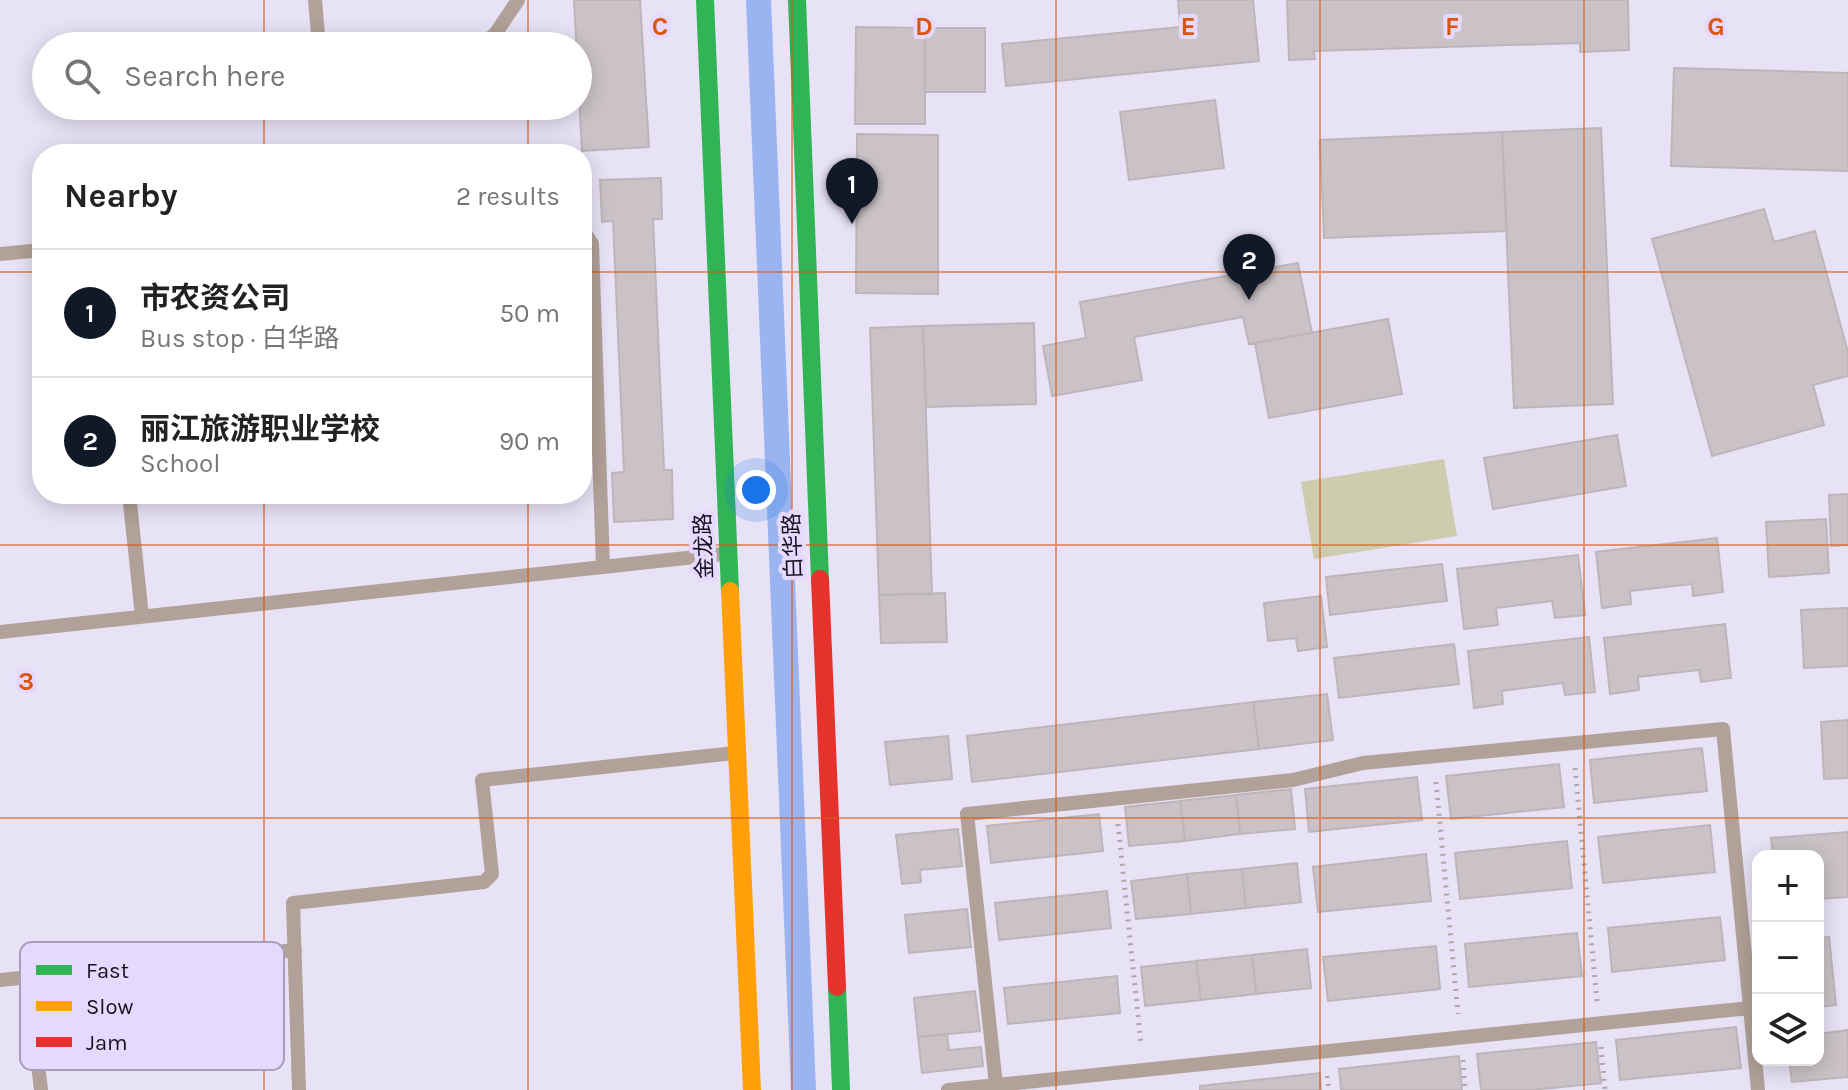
<!DOCTYPE html>
<meta charset="utf-8">
<style>
:root{--surface:#fff;--page:#f2f2f2;--text:#222;--muted:#767676;--line:#e0e0e0;--accent:#111827}
body{margin:0;font-family:Karla,"Noto Sans SC",sans-serif;background:var(--page);color:var(--text)}
.controls{position:absolute;right:24px;bottom:24px;display:grid;overflow:hidden;border-radius:16px;box-shadow:0 4px 20px #0003}
.controls button{width:72px;height:72px;display:grid;place-items:center;padding:0;border:0;border-bottom:2px solid var(--line);background:var(--surface);color:var(--text);font:40px sans-serif}
.you{position:absolute;left:756px;top:490px;width:28px;height:28px;margin:-20px;border:6px solid #fff;border-radius:50%;background:#1a73e8;box-shadow:0 0 0 12px #1a73e833}
.badge{display:grid;place-items:center;width:52px;height:52px;border-radius:50%;background:var(--accent);color:#fff;font-size:26px;font-weight:700}
.pin{position:absolute;translate:-50% -66px;filter:drop-shadow(0 2px 4px #0008)}
.pin::after{content:'';position:absolute;top:42px;width:28px;height:24px;background:inherit;clip-path:polygon(0 0,100% 0,50% 100%)}
.list{margin:0;padding:0;list-style:none}
h2{display:flex;justify-content:space-between;align-items:center;height:104px;margin:0;padding:0 32px;font-size:34px}
h2 small{font-size:26px;font-weight:400;color:var(--muted)}
.list li{display:grid;grid-template-columns:52px 1fr auto;gap:24px;align-items:center;box-sizing:border-box;height:128px;padding:0 32px;border-top:2px solid var(--line)}
.list b{display:block;font-size:30px;white-space:nowrap}
.list p{margin:0;font-size:26px;white-space:nowrap;color:var(--muted)}
.list em{font-size:26px;font-style:normal;color:var(--muted)}
.icon{flex:none;width:44px;height:44px;fill:none;stroke:currentColor;stroke-width:2;stroke-linecap:round;stroke-linejoin:round}
.map{position:relative;flex:none;width:1848px;height:1090px;overflow:hidden}
.search{position:absolute;background:var(--surface);box-shadow:0 4px 20px #0003;left:32px;top:32px;width:560px;height:88px;display:flex;align-items:center;gap:20px;box-sizing:border-box;padding:0 28px;border-radius:44px;color:var(--muted);font-size:30px}
.panel{position:absolute;background:var(--surface);box-shadow:0 4px 20px #0003;left:32px;top:144px;width:560px;height:360px;border-radius:32px}
.map>svg:first-child{display:block}
.green{fill:#ccccaf}
.water{fill:#9ab3f1}
.building{fill:#cac2c6;stroke:#bdb5b9;stroke-width:2}
.lines{fill:none;stroke-linecap:round;stroke-linejoin:round}
.path{stroke:#b0a6a4;stroke-width:5;stroke-dasharray:2 6;stroke-linecap:butt}
.lane{stroke:#b1a198;stroke-width:14}
.fast{stroke:#30b455;stroke-width:18}
.slow{stroke:#ff9f0a;stroke-width:18}
.jam{stroke:#e5322d;stroke-width:18}
.grid{fill:none;stroke:#dd550d;stroke-width:2;stroke-opacity:0.55}
.labels{text-anchor:middle;dominant-baseline:central;stroke-width:8;stroke-linejoin:round;paint-order:stroke}
.street-label{font-size:22px;fill:#15111d;stroke:#e5dafe}
.key{fill:#e5dafe;stroke:#a79eba;stroke-width:2}
.key-label{font-size:22px;fill:#15111d}
.grid-label{font-size:26px;text-anchor:middle;font-weight:bold;fill:#dd550d;stroke:#e5dafe;stroke-width:8;stroke-linejoin:round;paint-order:stroke}
</style>
<div class="map">
<svg width="1848" height="1090" viewBox="0 0 1848 1090">
<rect width="100%" height="100%" fill="#e8e2f6"/>
<path class="green" d="M1444 459 1457 536 1314 559 1301 482Z"/>
<path class="water" d="M746 0H771L816 1090H791Z"/>
<path class="building" d="M574 0H640L649 147 582 151Z
M1178 0H1253L1259 61 1006 86 1002 44 1180 27Z
M1287 0H1628L1629 50 1580 52V43L1314 51 1315 59 1289 60Z
M856 27 925 28V124H855Z
M925 28H985V92H925Z
M1674 68 1848 73V171L1671 166Z
M1215 100 1224 168 1129 180 1120 112Z
M1601 128 1613 404 1514 408 1502 132Z
M1502 132 1507 231 1324 238 1320 140Z
M857 134 938 135V294L856 293Z
M661 178 662 219H653L664 470H672L673 519 614 522 612 473 624 472 613 221 602 222 600 180Z
M1764 209 1774 242 1815 231 1848 352V376L1813 385 1824 425 1712 456 1652 239Z
M1298 263 1312 333 1249 344 1243 317 1134 337 1142 380 1052 396 1043 346 1086 338 1080 302Z
M1388 319 1402 394 1269 418 1255 343Z
M1034 323 1036 404 926 407 923 326Z
M923 326 932 594 879 595 870 328Z
M1617 435 1626 486 1493 509 1484 458Z
M1848 494V545L1831 546 1829 495Z
M1826 519 1829 573 1769 577 1766 522Z
M1717 538 1723 592 1693 596 1692 584 1630 591 1631 604 1602 608 1596 552Z
M1578 555 1585 615 1555 618 1552 601 1496 608 1498 625 1464 629 1457 569Z
M1442 564 1447 601 1330 615 1326 577Z
M945 593 947 642 881 643 879 595Z
M1321 596 1327 647 1298 651 1296 638 1268 641 1264 603Z
M1848 608V666L1804 668 1801 610Z
M1725 624 1731 678 1701 682 1699 670 1638 677 1639 690 1610 694 1604 638Z
M1589 637 1595 692 1565 695 1563 683 1502 691 1503 704 1474 708 1468 651Z
M1454 644 1459 684 1339 698 1334 658Z
M1327 694 1333 740 1259 749 1253 702Z
M1253 702 1259 749 972 782 967 736Z
M1848 720V778L1824 779 1821 722Z
M948 736 952 779 890 785 885 742Z
M1702 748 1707 791 1594 803 1590 760Z
M1559 764 1564 807 1451 819 1446 776Z
M1417 777 1422 820 1309 832 1305 789Z
M1291 789 1295 829 1240 834 1236 795Z
M1236 795 1240 834 1185 841 1180 801Z
M1180 801 1185 841 1129 846 1125 807Z
M1099 814 1103 851 991 863 987 826Z
M1710 825 1715 872 1603 883 1598 837Z
M958 829 962 866 920 870 921 882 902 884 896 835Z
M1848 832V897L1818 899V856H1773L1771 838Z
M1567 841 1572 888 1460 899 1455 853Z
M1426 854 1431 901 1318 912 1313 867Z
M1297 863 1301 902 1246 908 1242 869Z
M1242 869 1246 908 1191 914 1187 874Z
M1187 874 1191 914 1136 919 1131 881Z
M1107 891 1111 928 999 940 995 903Z
M967 909 971 947 909 953 905 915Z
M1720 917 1725 960 1612 972 1608 928Z
M1577 933 1582 976 1469 987 1465 944Z
M1829 937 1836 1005 1818 1007V938Z
M1436 946 1440 989 1328 1001 1323 957Z
M1307 949 1311 988 1256 994 1252 955Z
M1252 955 1256 994 1201 1000 1196 961Z
M1196 961 1201 1000 1145 1006 1141 967Z
M1117 976 1120 1013 1008 1024 1004 988Z
M975 991 980 1031 918 1037 914 998Z
M1736 1027 1741 1068 1620 1080 1616 1040Z
M1848 1030V1077L1792 1082 1789 1060H1818V1034Z
M947 1034 949 1050 981 1047 983 1066 922 1073 918 1037Z
M1596 1042 1601 1083 1532 1090H1481L1477 1054Z
M1459 1056 1462 1090H1341L1339 1069Z
M1320 1073 1321 1090H1200V1086Z"/>
<g class="lines">
<path class="path" d="M1575 768 1597 1001
M1436 782 1458 1014
M1118 824 1141 1044
M1601 1047 1605 1090
M1463 1060 1465 1090
M1327 1076 1329 1090"/>
<path class="lane" d="M315 0 319 46
M481 46 496 33 518 0
M582 229 592 244 603 567
M0 254 42 250
M129 494 142 616
M0 632 723 554
M28 977 41 1090
M0 980 295 950
M996 1085 967 814 1293 780 1363 763 1723 729 1758 1090
M299 1090 293 903 484 882 492 874 482 780 735 753
M948 1090 1750 1008"/>
<path class="fast" d="M705 0 730 591
M797 0 820 579
M837 987 841 1090"/>
<path class="slow" d="M730 591 752 1090"/>
<path class="jam" d="M820 579 837 987"/>
</g>
<path class="grid" d="M264 0V46M528 0V46M792 0V1090M1056 0V1090M1320 0V1090M1584 0V1090M264 106V154M528 106V154M0 272H42M582 272H1848M264 494V1090M528 494V1090M0 545H1848M0 818H1848"/>
<g class="labels">
<g class="street-label">
<text transform="translate(704 546) rotate(-92)">金龙路</text>
<text transform="translate(793 546) rotate(-92)">白华路</text>
</g>
</g>
<rect x="20" y="942" width="264" height="128" rx="12" class="key"/>
<rect x="36" y="965" width="36" height="10" fill="#30b455"/>
<rect x="36" y="1001" width="36" height="10" fill="#ff9f0a"/>
<rect x="36" y="1037" width="36" height="10" fill="#e5322d"/>
<g class="key-label">
<text x="86" y="978">Fast</text>
<text x="86" y="1014">Slow</text>
<text x="86" y="1050">Jam</text>
</g>
<g class="grid-label">
<text x="660" y="35">C</text>
<text x="924" y="35">D</text>
<text x="1188" y="35">E</text>
<text x="1452" y="35">F</text>
<text x="1716" y="35">G</text>
<text x="26" y="690">3</text>
</g>
</svg>
<div class="controls">
<button>+</button>
<button>−</button>
<button><svg class="icon" aria-label="layers" viewBox="0 0 24 24"><path d="M12 4l9 5-9 5-9-5zM3 14l9 5 9-5"/></svg></button>
</div>
<div class="you"></div>
<div class="pin badge" style="left:852px;top:224px">1</div>
<div class="pin badge" style="left:1249px;top:300px">2</div>
<div class="search"><svg class="icon" aria-label="search" viewBox="0 0 24 24"><circle cx="10" cy="10" r="6"/><path d="M15 15l6 6"/></svg>Search here</div>
<section class="panel">
<h2>Nearby<small>2 results</small></h2>
<ul class="list">
<li><span class="badge">1</span><div><b>市农资公司</b><p>Bus stop · 白华路</p></div><em>50 m</em></li>
<li><span class="badge">2</span><div><b>丽江旅游职业学校</b><p>School</p></div><em>90 m</em></li>
</ul>
</section>
</div>
